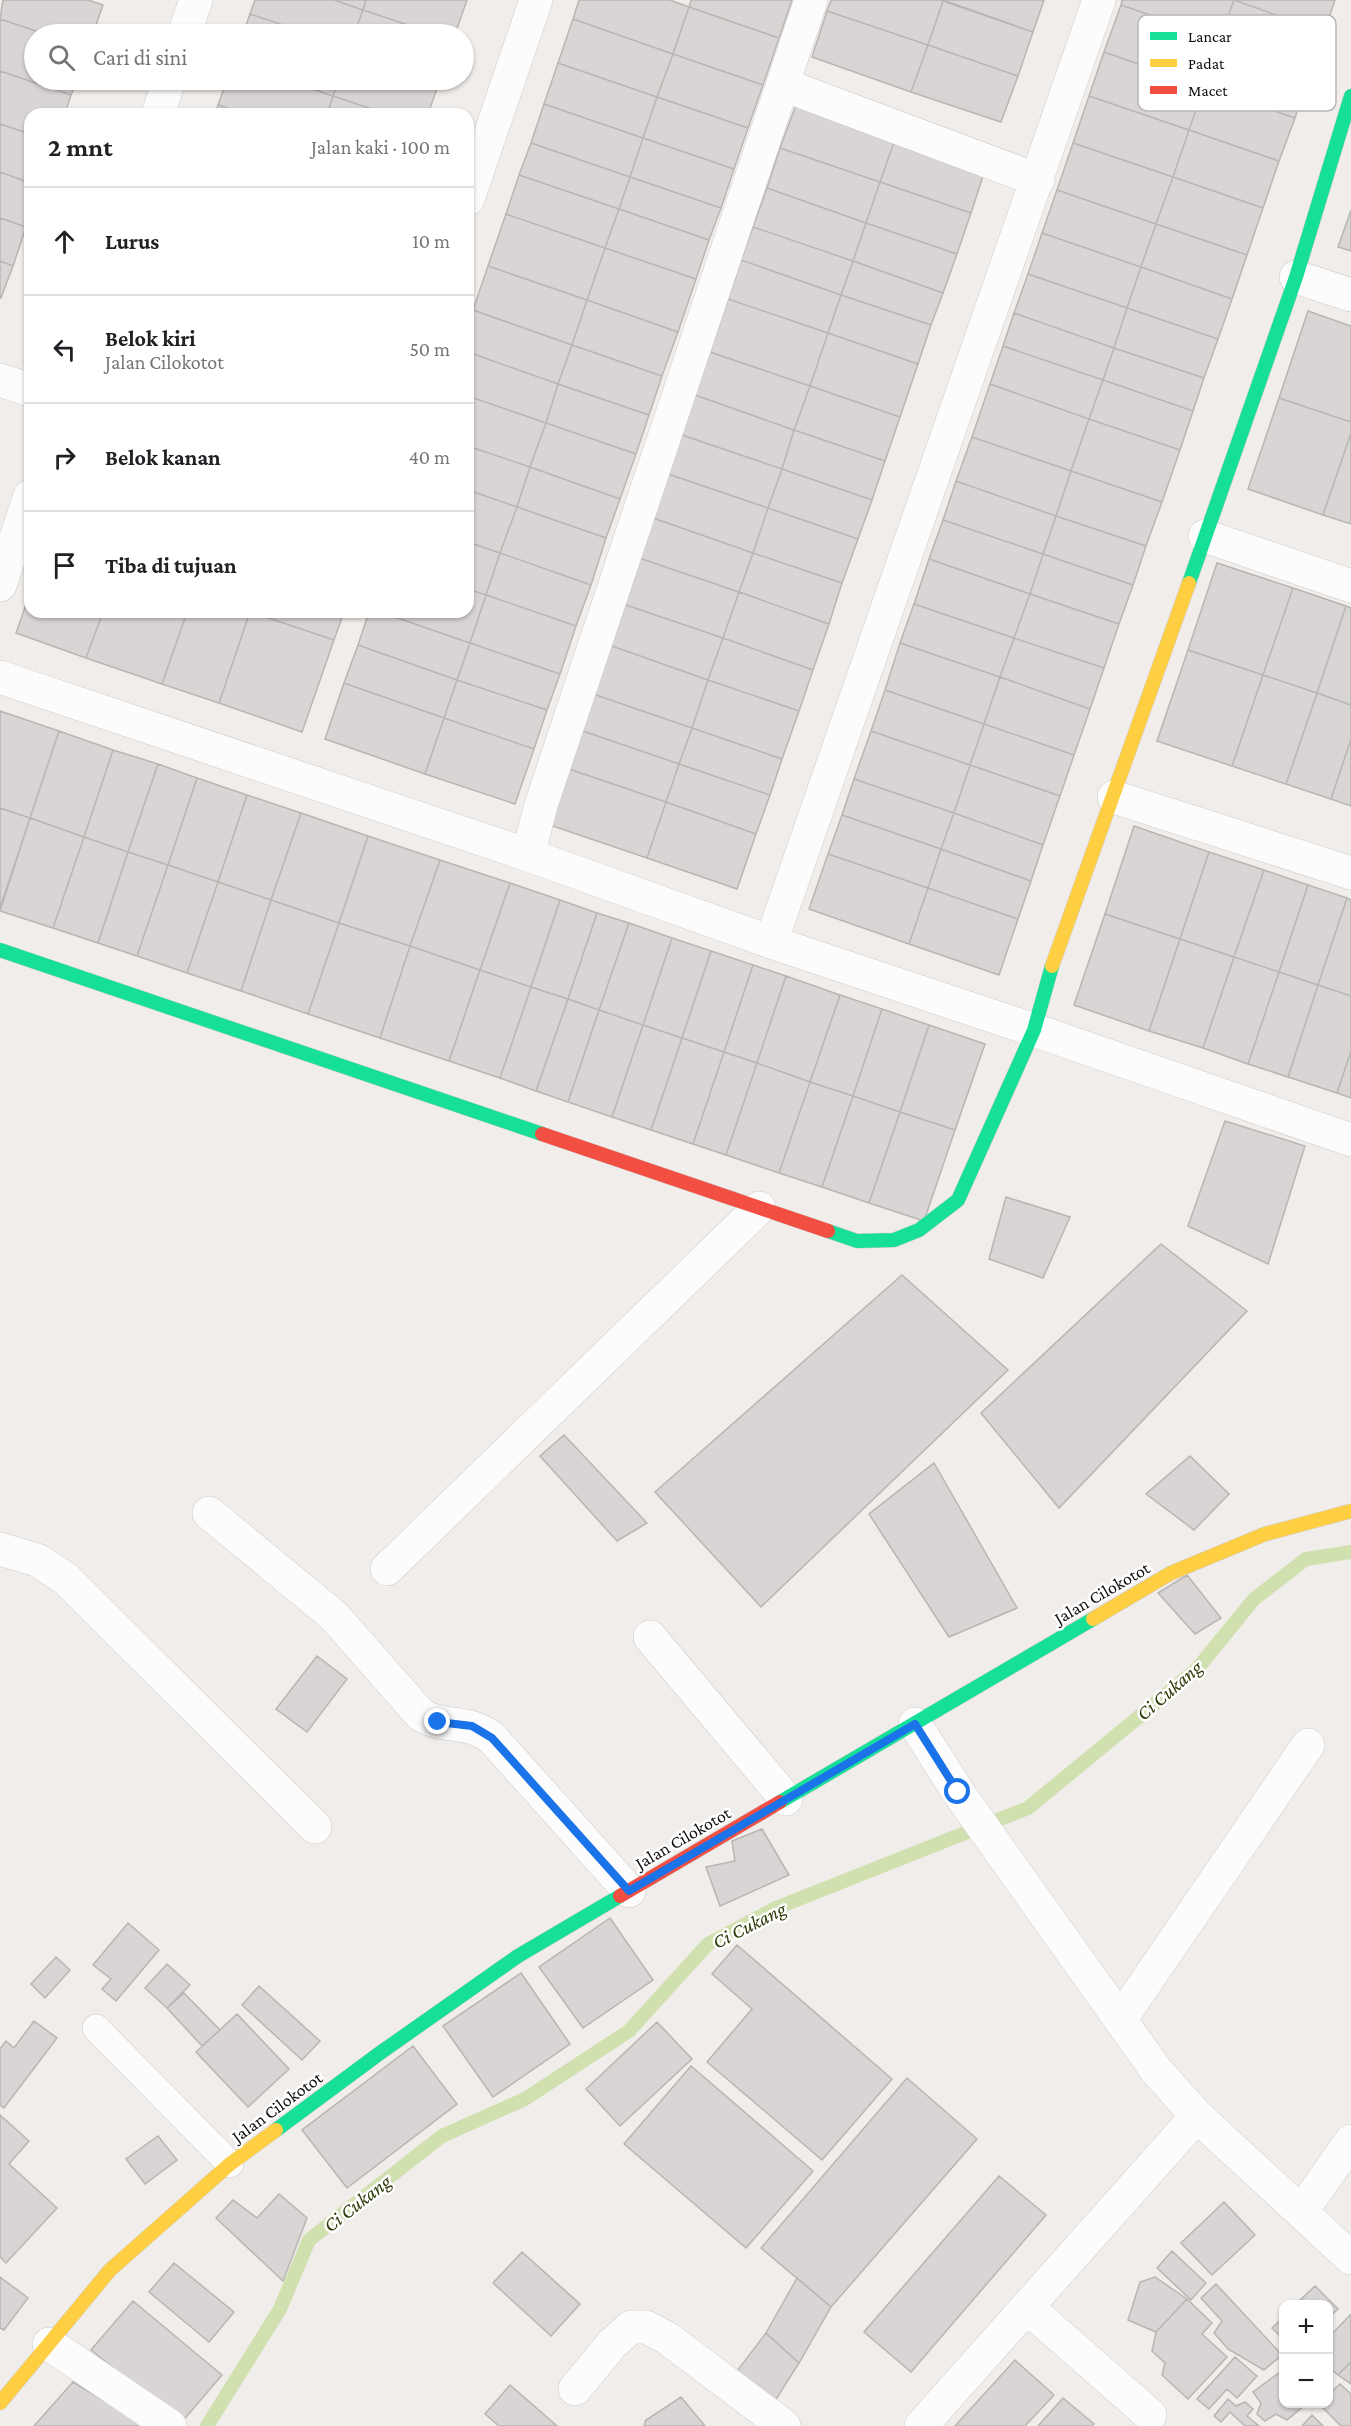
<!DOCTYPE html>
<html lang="id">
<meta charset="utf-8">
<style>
:root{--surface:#fff;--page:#f2f2f2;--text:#202124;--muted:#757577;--line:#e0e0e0}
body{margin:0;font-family:"Crimson Pro",serif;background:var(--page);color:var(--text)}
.controls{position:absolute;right:18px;bottom:18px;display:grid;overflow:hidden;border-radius:12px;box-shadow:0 2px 4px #0004}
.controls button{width:54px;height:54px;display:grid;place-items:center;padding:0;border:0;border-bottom:2px solid var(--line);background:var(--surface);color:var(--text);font:30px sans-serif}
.stop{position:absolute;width:18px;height:18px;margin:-14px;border:4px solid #1a73e8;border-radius:50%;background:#fff}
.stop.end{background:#1a73e8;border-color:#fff;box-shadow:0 2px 6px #0008}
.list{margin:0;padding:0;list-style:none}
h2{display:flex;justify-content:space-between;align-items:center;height:78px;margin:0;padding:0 24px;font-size:26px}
h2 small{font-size:20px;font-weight:400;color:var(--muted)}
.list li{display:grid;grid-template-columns:39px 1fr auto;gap:18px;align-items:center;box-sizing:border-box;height:108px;padding:0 24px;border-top:2px solid var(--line)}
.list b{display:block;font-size:22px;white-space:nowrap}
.list p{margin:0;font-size:20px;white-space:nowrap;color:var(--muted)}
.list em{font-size:20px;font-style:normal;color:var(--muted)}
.icon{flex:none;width:33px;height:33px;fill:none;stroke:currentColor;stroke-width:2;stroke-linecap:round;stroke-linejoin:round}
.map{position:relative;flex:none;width:1351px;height:2426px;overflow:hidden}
.search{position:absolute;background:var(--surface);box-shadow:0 2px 4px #0004;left:24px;top:24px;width:450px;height:66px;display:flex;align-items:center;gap:15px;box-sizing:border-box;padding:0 21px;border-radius:33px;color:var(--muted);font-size:22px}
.panel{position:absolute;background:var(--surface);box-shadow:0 2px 4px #0004;left:24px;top:108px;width:450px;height:510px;border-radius:18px}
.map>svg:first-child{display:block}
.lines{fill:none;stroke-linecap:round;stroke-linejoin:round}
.stream{stroke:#d0e0ae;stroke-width:14}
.building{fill:#d9d5d4;stroke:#b8b5b4;stroke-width:1.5}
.lane-casing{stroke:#cecbc9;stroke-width:28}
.street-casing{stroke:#cecbc9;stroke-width:34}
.fast-casing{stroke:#cecbc9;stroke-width:15}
.slow-casing{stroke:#cecbc9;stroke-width:15}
.jam-casing{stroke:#cecbc9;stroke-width:15}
.lane{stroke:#fdfcfc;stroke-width:27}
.street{stroke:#fdfcfc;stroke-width:33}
.fast{stroke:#16e098;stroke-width:14}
.slow{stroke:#ffcf43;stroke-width:14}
.jam{stroke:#f24e42;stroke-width:14}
.route{stroke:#1a73e8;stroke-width:8}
.labels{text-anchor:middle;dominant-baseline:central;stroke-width:5;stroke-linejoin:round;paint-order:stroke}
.street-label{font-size:18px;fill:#120f0d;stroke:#fff}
.water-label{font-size:20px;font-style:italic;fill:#2e3c07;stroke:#fff}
.key{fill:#fff;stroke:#b8b7b6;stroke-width:1.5}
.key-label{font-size:16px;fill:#120f0d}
</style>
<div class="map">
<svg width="1351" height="2426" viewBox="0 0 1351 2426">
<rect width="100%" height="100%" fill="#f0edea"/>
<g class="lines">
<path class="stream" d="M207 2426 280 2309 309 2240 442 2136 525 2099 629 2031 708 1944 776 1908 1028 1808 1197 1669 1254 1599 1306 1559 1351 1552"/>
</g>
<path class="building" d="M3 0H88L103 5 93 34H45L0 19Z
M255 0H334L363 10 354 34H310L250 14Z
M334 0H366L363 10Z
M366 0H467L455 34H435L363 10Z
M579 0H670L689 7 673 54 573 19Z
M691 0H792L779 38 689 7Z
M831 0H941L943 1 928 45 827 11Z
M943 0H1044L1033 32Z
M1122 0H1234L1220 39 1121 5Z
M1234 0H1335L1324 32Z
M1234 0 1324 32 1310 70 1220 39Z
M943 1 1033 32 1018 76 928 45Z
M1121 5 1220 39 1204 87 1104 52Z
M689 7 779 38 763 85 673 54Z
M363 10 435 34H354Z
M827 11 928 45 911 92 812 57Z
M250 14 310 34H243Z
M0 19 45 34H34V80H77L71 95 0 71Z
M573 19 673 54 657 97 558 63Z
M1220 39 1310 70 1295 118 1204 87Z
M928 45 1018 76 1001 122 911 92Z
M1104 52 1204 87 1189 130 1089 96Z
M673 54 763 85 748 128 657 97Z
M558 63 657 97 643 138 544 104Z
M0 71 71 95 65 114H30V134L0 124Z
M227 80H286L333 96 327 114H245L218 105Z
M286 80H339L333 96Z
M339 80H440L428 114H387L333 96Z
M1204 87 1295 118 1279 161 1189 130Z
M333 96 387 114H327Z
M1089 96 1189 130 1173 177 1073 143Z
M657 97 748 128 734 169 643 138Z
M544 104 643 138 630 177 531 143Z
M218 105 245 114H215Z
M796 105 895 139 880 182 780 148Z
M0 124 30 134V183L0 172Z
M1189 130 1279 161 1263 208 1173 177Z
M643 138 734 169 721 208 630 177Z
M895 139 985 170 971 213 880 182Z
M531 143 630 177 619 209 519 175Z
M1073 143 1173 177 1156 224 1057 190Z
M780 148 880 182 866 223 767 188Z
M0 172 30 183V216L26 227 0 218Z
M519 175 619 209 605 248 506 214Z
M630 177 721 208 709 240 619 209Z
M1173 177 1263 208 1247 255 1156 224Z
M880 182 971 213 957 254 866 223Z
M767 188 866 223 853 261 753 227Z
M1057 190 1156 224 1141 267 1042 233Z
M619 209 709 240 696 279 605 248Z
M1351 210V251L1338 247Z
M506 214 605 248 587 300 488 266Z
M0 218 26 227 13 266 0 261Z
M866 223 957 254 943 293 853 261Z
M1156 224 1247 255 1232 299 1141 267Z
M753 227 853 261 841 295 741 260Z
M1042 233 1141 267 1127 308 1028 274Z
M605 248 696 279 678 332 587 300Z
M741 260 841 295 828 333 728 299Z
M0 261 13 266 1 298H0Z
M853 261 943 293 931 325 841 295Z
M488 266 587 300 572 345 473 310Z
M1141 267 1232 299 1218 339 1127 308Z
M1028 274 1127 308 1114 348 1014 313Z
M841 295 931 325 918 364 828 333Z
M728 299 828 333 810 386 710 352Z
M587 300 678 332 662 376 572 345Z
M1127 308 1218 339 1204 378 1114 348Z
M473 310 572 345 558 384 468 352V323Z
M1308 311 1351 326V422L1279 398Z
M1014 313 1114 348 1103 380 1003 346Z
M828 333 918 364 900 417 810 386Z
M572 345 662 376 649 415 558 384Z
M1003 346 1103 380 1089 419 990 384Z
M1114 348 1204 378 1193 411 1103 380Z
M468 352 558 384 546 423 468 396Z
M710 352 810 386 794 430 695 395Z
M1103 380 1193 411 1180 450 1089 419Z
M558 384 649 415 636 454 546 423Z
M990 384 1089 419 1071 471 972 437Z
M810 386 900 417 885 461 794 430Z
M695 395 794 430 782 469 682 435Z
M468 396 546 423 530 467 468 446Z
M1279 398 1351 422V433L1323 515 1248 489Z
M1089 419 1180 450 1162 502 1071 471Z
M546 423 636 454 620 499 530 467Z
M794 430 885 461 872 500 782 469Z
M1351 433V524L1323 515Z
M682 435 782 469 768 508 668 474Z
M972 437 1071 471 1056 516 956 481Z
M468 446 530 467 517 507 468 490Z
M530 467 620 499 606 538 517 507Z
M782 469 872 500 858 539 768 508Z
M1071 471 1162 502 1146 546 1056 516Z
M668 474 768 508 753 553 653 518Z
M956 481 1056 516 1043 554 943 520Z
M468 490 517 507 500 553 468 542Z
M517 507 606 538 591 585 500 553Z
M768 508 858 539 842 583 753 553Z
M1056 516 1146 546 1133 585 1043 554Z
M653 518 753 553 739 592 639 558Z
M943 520 1043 554 1030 594 929 559Z
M468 542 500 553 486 595 468 589Z
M500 553 591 585 576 626 486 595Z
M753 553 842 583 829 624 739 592Z
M1043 554 1133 585 1119 624 1030 594Z
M639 558 739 592 723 638 623 604Z
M929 559 1030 594 1014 638 914 604Z
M1217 563 1293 588 1263 675 1188 650Z
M1293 588 1346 606 1317 693 1263 675Z
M468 589 486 595 470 643 380 612H468Z
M739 592 829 624 813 670 723 638Z
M30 593V612H103L86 658 16 633Z
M1030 594 1119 624 1104 668 1014 638Z
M486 595 576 626 560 674 470 643Z
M623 604 723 638 708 680 609 645Z
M914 604 1014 638 1000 677 900 643Z
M1346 606 1351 608V705L1317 693Z
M103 612H187L162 684 86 658Z
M187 612H250L219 703 162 684Z
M250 612 334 640 302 732 219 703Z
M251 612H344L334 640Z
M369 612H380L470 643 457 680 358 645Z
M723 638 813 670 799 711 708 680Z
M1014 638 1104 668 1090 709 1000 677Z
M470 643 560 674 547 710 457 680Z
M900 643 1000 677 984 724 885 690Z
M358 645 457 680 444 718 344 683Z
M609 645 708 680 692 728 593 694Z
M1188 650 1263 675 1232 766 1157 741Z
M1263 675 1317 693 1286 784 1232 766Z
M1000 677 1090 709 1074 755 984 724Z
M457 680 547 710 534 749 444 718Z
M708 680 799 711 782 759 692 728Z
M344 683 444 718 425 774 325 739Z
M885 690 984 724 970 765 871 731Z
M1317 693 1351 705V739L1331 799 1286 784Z
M593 694 692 728 679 764 580 730Z
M0 711 59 731 30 818 0 808Z
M444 718 534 749 515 804 425 774Z
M984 724 1074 755 1060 796 970 765Z
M692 728 782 759 770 795 679 764Z
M580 730 679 764 666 802 566 768Z
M59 731 113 750 84 837 30 818Z
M871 731 970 765 954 813 854 779Z
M1351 739V806L1331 799Z
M113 750 158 764 128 852 84 837Z
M158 764 197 778 168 865 128 852Z
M679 764 770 795 756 834 666 802Z
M970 765 1060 796 1043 845 954 813Z
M566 768 666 802 647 858 547 824Z
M197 778 247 795 218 882 168 865Z
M854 779 954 813 941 849 842 815Z
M247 795 301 813 271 900 218 882Z
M666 802 756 834 737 889 647 858Z
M0 808 30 818 0 908Z
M301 813 368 836 339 923 271 900Z
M954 813 1043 845 1031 881 941 849Z
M842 815 941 849 928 888 828 854Z
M30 818 84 837 53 928 0 911Z
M1134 826 1209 852 1180 939 1105 914Z
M368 836 440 860 410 946 339 923Z
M84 837 128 852 98 943 53 928Z
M941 849 1031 881 1018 919 928 888Z
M128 852 168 865 137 956 98 943Z
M1209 852 1264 870 1234 957 1180 939Z
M828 854 928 888 909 944 809 909Z
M440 860 510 883 480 970 410 946Z
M168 865 218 882 187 973 137 956Z
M1264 870 1308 885 1279 972 1234 957Z
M218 882 271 900 241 991 187 973Z
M510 883 560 900 531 987 480 970Z
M1308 885 1347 898 1318 985 1279 972Z
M928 888 1018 919 999 975 909 944Z
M1347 898 1351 900V996L1318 985Z
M271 900 339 923 308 1014 241 991Z
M560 900 597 913 568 999 531 987Z
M597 913 629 923 599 1010 568 999Z
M1105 914 1180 939 1149 1031 1074 1005Z
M339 923 410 946 380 1038 308 1014Z
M629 923 672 938 643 1025 599 1010Z
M672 938 711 951 682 1038 643 1025Z
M1180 939 1234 957 1203 1048 1149 1031Z
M410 946 480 970 449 1061 380 1038Z
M711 951 753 965 724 1052 682 1038Z
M1234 957 1279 972 1248 1064 1203 1048Z
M753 965 786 976 757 1063 724 1052Z
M480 970 531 987 500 1078 449 1061Z
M1279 972 1318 985 1288 1077 1248 1064Z
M786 976 840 995 810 1082 757 1063Z
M1318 985 1351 996V1051L1337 1093 1288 1077Z
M531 987 568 999 536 1091 500 1078Z
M840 995 882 1009 853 1096 810 1082Z
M568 999 599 1010 568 1102 536 1091Z
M882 1009 929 1025 900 1112 853 1096Z
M599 1010 643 1025 612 1117 568 1102Z
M643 1025 682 1038 651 1130 612 1117Z
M929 1025 985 1044 955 1130 900 1112Z
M682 1038 724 1052 693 1144 651 1130Z
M1351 1051V1098L1337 1093Z
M724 1052 757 1063 726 1155 693 1144Z
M757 1063 810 1082 779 1173 726 1155Z
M810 1082 853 1096 822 1187 779 1173Z
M853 1096 900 1112 869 1203 822 1187Z
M900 1112 955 1130 924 1221 869 1203Z
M1225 1121 1305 1146 1268 1264 1188 1226Z
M1006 1197 1070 1217 1043 1278 989 1259Z
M1161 1244 1247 1311 1059 1508 981 1413Z
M902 1275 1008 1370 761 1607 655 1492Z
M564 1435 647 1523 617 1541 540 1456Z
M1190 1456 1229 1494 1194 1530 1146 1494Z
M934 1463 1017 1608 949 1637 869 1514Z
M1187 1575 1221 1618 1195 1634 1158 1593Z
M317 1656 347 1679 307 1732 276 1709Z
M762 1829 789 1875 720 1906 706 1867 735 1861 732 1841Z
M610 1918 653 1980 583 2028 539 1967Z
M128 1923 159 1950 116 2001 102 1989 111 1979 93 1965Z
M737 1945 892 2079 822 2160 707 2062 752 2009 712 1974Z
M56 1957 70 1970 45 1998 31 1984Z
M167 1964 190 1985 167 2008 145 1988Z
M521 1973 570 2044 493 2097 443 2026Z
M259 1986 320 2041 302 2060 242 2005Z
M184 1993 220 2030 202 2046 167 2008Z
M237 2014 289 2069 248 2107 196 2052Z
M34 2021 57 2038 4 2108 0 2105V2049L6 2041 14 2048Z
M657 2022 692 2059 620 2126 586 2089Z
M413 2046 457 2104 347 2188 302 2130Z
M691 2066 813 2171 746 2248 624 2144Z
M907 2078 977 2139 831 2307 761 2248Z
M0 2115 29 2141 9 2164 57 2208 6 2263 0 2257Z
M158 2136 177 2160 145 2184 126 2159Z
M999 2176 1046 2215 911 2372 864 2332Z
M279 2194 307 2218 283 2281 216 2218 233 2200 257 2218Z
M1224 2202 1255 2235 1212 2275 1181 2243Z
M1172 2251 1206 2283 1191 2300 1157 2268Z
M522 2252 580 2304 551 2336 493 2283Z
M174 2263 234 2312 209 2342 149 2292Z
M0 2277 28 2298 4 2330 0 2328Z
M1155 2277 1187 2299 1156 2332 1128 2320 1140 2282Z
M797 2278 831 2307 799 2363 766 2333Z
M1216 2284 1282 2355 1264 2370 1228 2349 1214 2333 1222 2321 1201 2298Z
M1315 2286 1338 2309 1328 2318V2304H1296Z
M1187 2299 1212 2323 1202 2334 1227 2357 1188 2399 1162 2375 1165 2363 1152 2351 1156 2332Z
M133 2301 222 2375 181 2423 91 2350Z
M1351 2314V2362L1338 2375 1328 2366V2338Z
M1284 2317V2340L1272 2328Z
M766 2333 799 2363 775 2401 737 2371Z
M1235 2357 1257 2376 1237 2398 1227 2389 1209 2409 1197 2399Z
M1015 2360 1054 2395 1025 2426H955Z
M1351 2362V2384L1338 2375Z
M1284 2369V2404H1306L1287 2420 1276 2414 1265 2421 1257 2414 1261 2403 1253 2392Z
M73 2382 146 2426H34Z
M1340 2384 1351 2394V2426H1341L1319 2404H1328V2395Z
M510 2385 557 2426H499L485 2414Z
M681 2397 705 2426H644L646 2420Z
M1063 2398 1094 2424 1092 2426H1038Z
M1228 2399 1236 2406 1245 2402 1253 2409 1247 2416 1259 2426H1245L1230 2412 1221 2422 1214 2416Z
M1312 2415 1323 2426H1302Z"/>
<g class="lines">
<defs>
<path id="lane" d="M96 2028 230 2164"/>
<path id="street" d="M184 34 196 0
M784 85 1038 180
M158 114 169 80
M468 199 536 0
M1296 277 1351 295
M0 380 30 390
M1205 536 1351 586
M0 585 30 496
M0 677 528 855 771 942 1034 1030 1351 1140
M1114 797 1351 873
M528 855 541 805 811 0
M771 942 1099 0
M209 1513 334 1616 421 1715C444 1729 469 1719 492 1738L629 1891
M0 1549 37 1560 65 1578 315 1827
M387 1569 759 1208
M650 1637 786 1799
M915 1724 958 1792 1156 2070 1197 2116 1351 2258
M1120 2020 1308 1745
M1301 2212 1351 2141
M1028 2308 1150 2415
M49 2344 170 2426
M575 2389 612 2344 631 2327H646L667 2338 784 2426
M921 2426 1197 2116"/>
<path id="fast" d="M1189 583 1296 277 1351 96
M0 950 542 1134
M828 1231 857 1241 894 1240 919 1230 958 1200 1034 1030 1052 966
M780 1802 1093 1619
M276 2130 380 2053 518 1956 620 1896"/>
<path id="slow" d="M1052 966 1189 583
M1093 1619 1171 1573 1265 1534 1351 1511
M0 2403 110 2270 230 2164 276 2130"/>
<path id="jam" d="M542 1134 828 1231
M620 1896 780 1802"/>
</defs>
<use href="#lane" class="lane-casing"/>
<use href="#street" class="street-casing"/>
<use href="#fast" class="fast-casing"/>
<use href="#slow" class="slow-casing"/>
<use href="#jam" class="jam-casing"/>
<use href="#lane" class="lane"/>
<use href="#street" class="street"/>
<use href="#fast" class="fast"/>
<use href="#slow" class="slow"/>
<use href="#jam" class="jam"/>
</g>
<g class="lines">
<path class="route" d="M438 1722 472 1726 492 1738 629 1891 915 1724 958 1792"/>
</g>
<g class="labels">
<g class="street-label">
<text transform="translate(1102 1593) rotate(-30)">Jalan Cilokotot</text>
<text transform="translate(683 1838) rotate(-30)">Jalan Cilokotot</text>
<text transform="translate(277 2107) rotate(-36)">Jalan Cilokotot</text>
</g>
<g class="water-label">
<text transform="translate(1169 1690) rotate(-41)">Ci Cukang</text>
<text transform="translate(749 1925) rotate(-27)">Ci Cukang</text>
<text transform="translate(357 2203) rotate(-38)">Ci Cukang</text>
</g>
</g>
<rect x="1138" y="15" width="198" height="96" rx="9" class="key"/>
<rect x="1150" y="32" width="27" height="8" fill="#16e098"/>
<rect x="1150" y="59" width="27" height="8" fill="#ffcf43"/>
<rect x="1150" y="86" width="27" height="8" fill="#f24e42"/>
<g class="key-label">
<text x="1188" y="42">Lancar</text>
<text x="1188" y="69">Padat</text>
<text x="1188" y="96">Macet</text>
</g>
</svg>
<div class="controls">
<button>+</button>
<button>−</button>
</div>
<div class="stop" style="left:958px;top:1792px"></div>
<div class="stop end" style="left:438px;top:1722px"></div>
<div class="search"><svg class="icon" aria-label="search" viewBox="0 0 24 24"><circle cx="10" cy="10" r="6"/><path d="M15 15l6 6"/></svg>Cari di sini</div>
<section class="panel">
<h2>2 mnt<small>Jalan kaki · 100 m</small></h2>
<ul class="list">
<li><svg class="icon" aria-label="ahead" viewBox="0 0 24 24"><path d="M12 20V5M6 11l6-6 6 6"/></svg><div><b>Lurus</b></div><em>10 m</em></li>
<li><svg class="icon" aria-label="left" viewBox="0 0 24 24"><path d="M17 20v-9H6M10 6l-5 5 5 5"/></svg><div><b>Belok kiri</b><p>Jalan Cilokotot</p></div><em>50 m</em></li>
<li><svg class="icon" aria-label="right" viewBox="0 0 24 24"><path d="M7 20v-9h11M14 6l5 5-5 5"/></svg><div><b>Belok kanan</b></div><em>40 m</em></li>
<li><svg class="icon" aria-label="arrive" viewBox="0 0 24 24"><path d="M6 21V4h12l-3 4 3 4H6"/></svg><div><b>Tiba di tujuan</b></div></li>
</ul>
</section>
</div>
